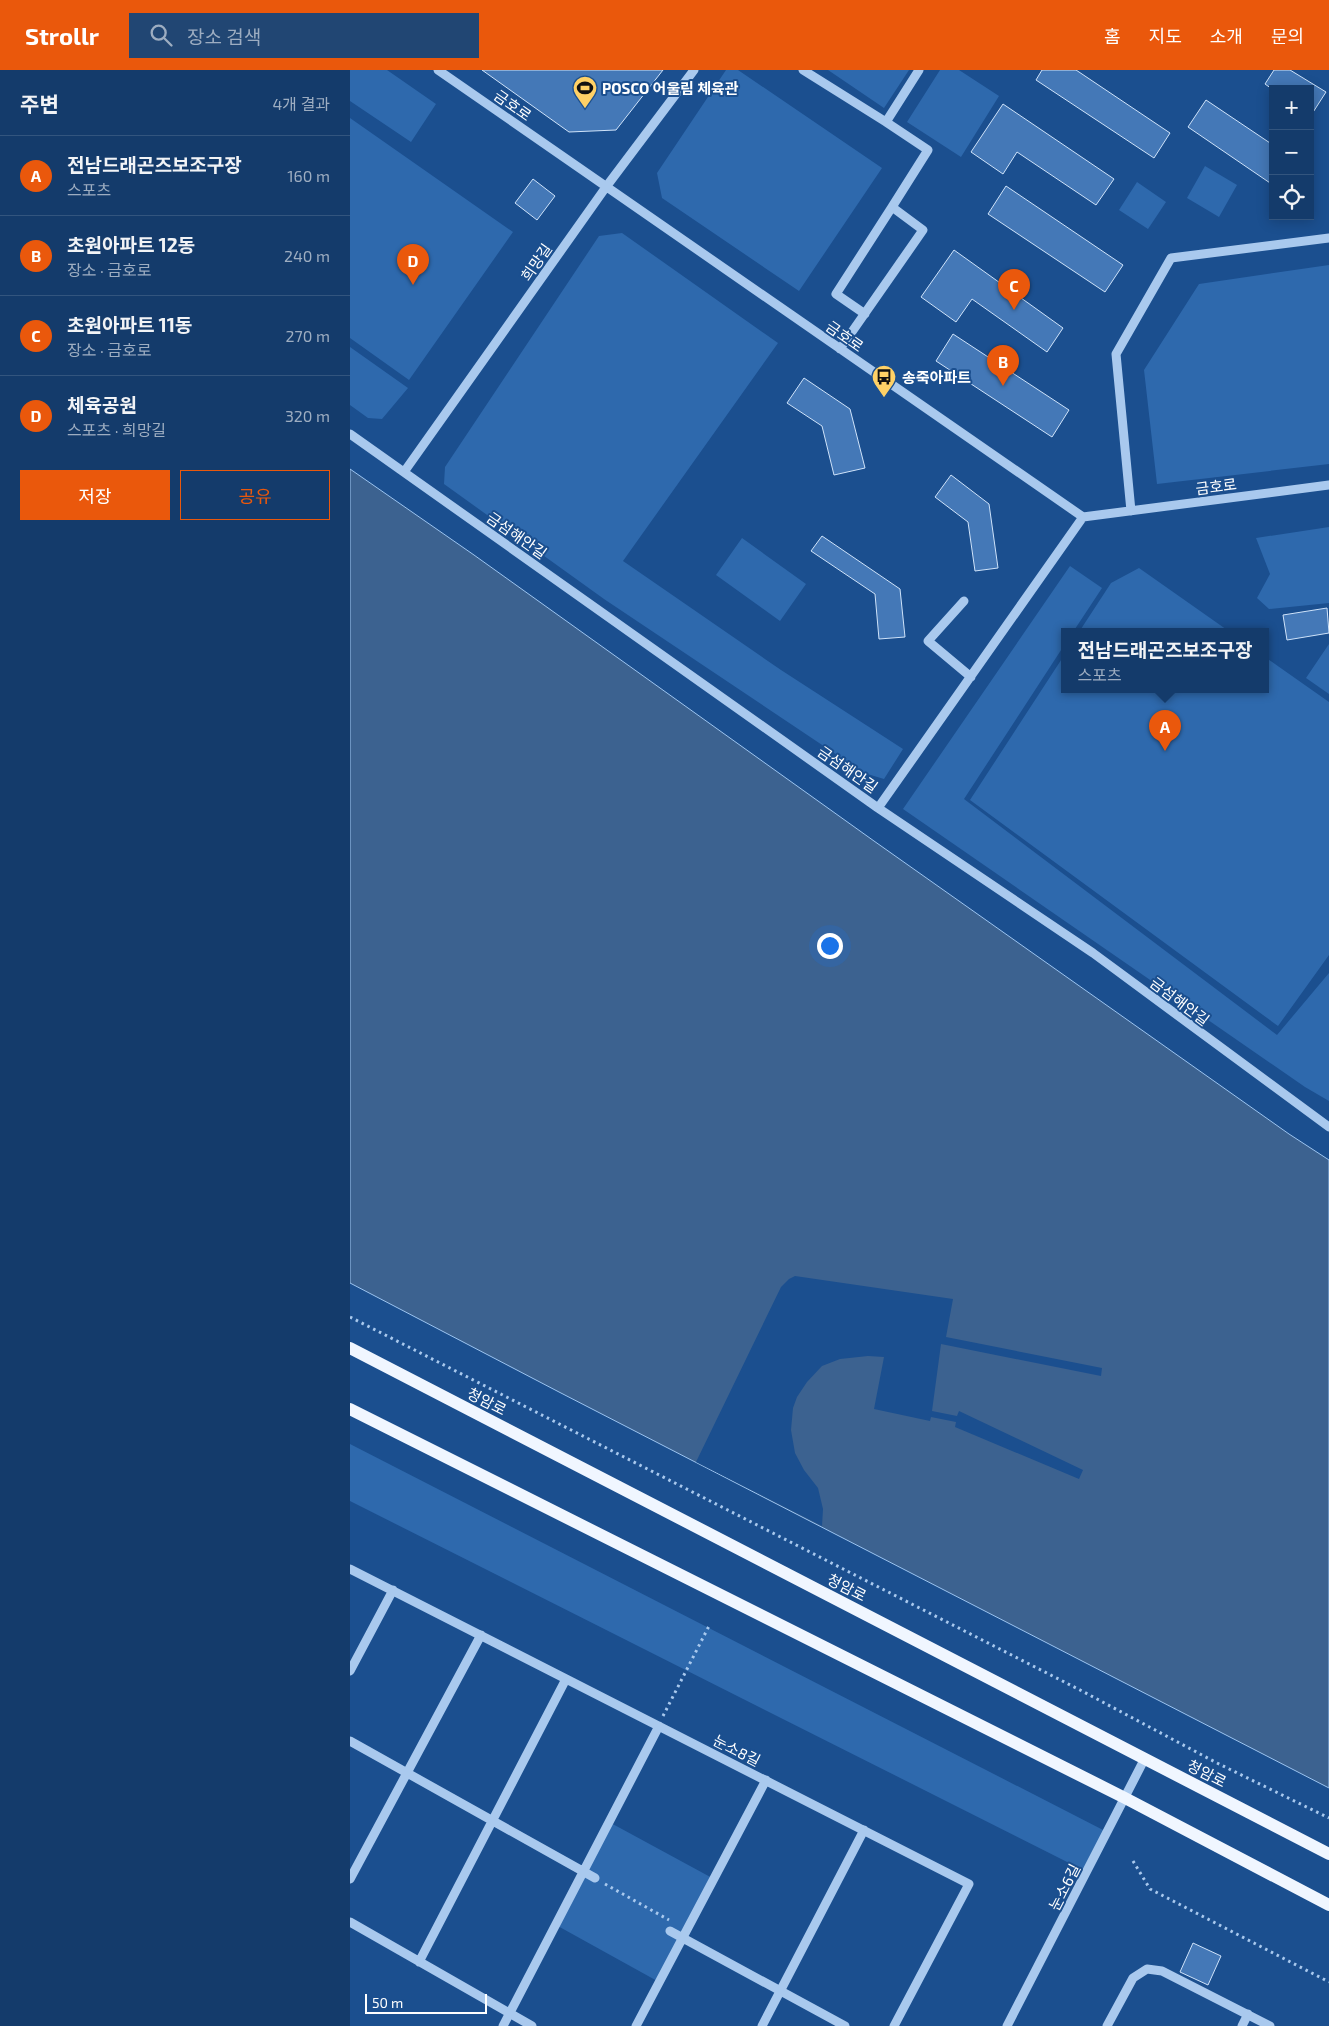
<!DOCTYPE html>
<html lang="ko">
<meta charset="utf-8">
<style>
:root{--surface:#143b6b;--page:#214673;--text:#f1f3f6;--muted:#9dadc1;--line:#33557e;--accent:#ea580c}
body{margin:0;font-family:"Exo 2","Noto Sans KR",sans-serif;background:var(--page);color:var(--text)}
.controls{position:absolute;right:15px;top:15px;display:grid;overflow:hidden;border-radius:0px;box-shadow:0 2px 12px #0003}
.controls button{width:45px;height:45px;display:grid;place-items:center;padding:0;border:0;border-bottom:1px solid var(--line);background:var(--surface);color:var(--text);font:25px sans-serif}
.scale{position:absolute;left:15px;bottom:12px;width:122px;box-sizing:border-box;padding-left:5px;border:2px solid #fff;border-top:0;font-size:14px;line-height:18px;white-space:nowrap;color:#fff;-webkit-text-stroke:4px #1b4f8f;paint-order:stroke}
.you{position:absolute;left:479px;top:875px;width:18px;height:18px;margin:-12px;border:4px solid #fff;border-radius:50%;background:#1a73e8;box-shadow:0 0 0 8px #1a73e833}
.badge{display:grid;place-items:center;width:32px;height:32px;border-radius:50%;background:var(--accent);color:#fff;font-size:16px;font-weight:700}
.pin{position:absolute;translate:-50% -41px;filter:drop-shadow(0 1px 2px #0008)}
.pin::after{content:'';position:absolute;top:26px;width:18px;height:15px;background:inherit;clip-path:polygon(0 0,100% 0,50% 100%)}
.popup{position:absolute;left:711px;top:558px;width:208px;height:65px;box-sizing:border-box;display:grid;place-content:center;border-radius:0px;background:var(--surface);filter:drop-shadow(0 1px 4px #0005);font-size:16px;white-space:nowrap;color:var(--muted)}
.popup b{font-size:19px;color:var(--text)}
.popup::after{content:'';position:absolute;left:50%;top:100%;margin-left:-10px;border:10px solid transparent;border-top-color:var(--surface)}
.list{margin:0;padding:0;list-style:none}
h2{display:flex;justify-content:space-between;align-items:center;height:65px;margin:0;padding:0 20px;font-size:21px}
h2 small{font-size:16px;font-weight:400;color:var(--muted)}
.list li{display:grid;grid-template-columns:32px 1fr auto;gap:15px;align-items:center;box-sizing:border-box;height:80px;padding:0 20px;border-top:1px solid var(--line)}
.list b{display:block;font-size:19px;white-space:nowrap}
.list p{margin:0;font-size:16px;white-space:nowrap;color:var(--muted)}
.list em{font-size:16px;font-style:normal;color:var(--muted)}
.actions{display:flex;gap:10px;padding:15px 20px}
.actions a{flex:1;padding:11px 0;border:1px solid var(--accent);border-radius:0px;text-align:center;font-size:18px;color:var(--accent)}
.actions .main{background:var(--accent);color:#fff}
.icon{flex:none;width:28px;height:28px;fill:none;stroke:currentColor;stroke-width:2;stroke-linecap:round;stroke-linejoin:round}
.map{position:relative;flex:none;width:979px;height:1956px;overflow:hidden}
header{display:flex;align-items:center;gap:30px;box-sizing:border-box;height:70px;padding:0 25px;background:var(--accent);color:#fff}
header strong{font-size:24px}
nav{display:flex;gap:28px;margin-inline-start:auto;font-size:18px}
.search{width:350px;height:45px;background:var(--page);display:flex;align-items:center;gap:12px;box-sizing:border-box;padding:0 18px;border-radius:0px;color:var(--muted);font-size:19px}
main{display:flex}
aside{flex:1;background:var(--surface)}
.map>svg:first-child{display:block}
.green{fill:#2e69ad}
.water{fill:#3c6290;stroke:#9cc4f0}
.pier{fill:#1b4f8f}
.building{fill:#4478b7;stroke:#cfe3fa}
.lines{fill:none;stroke-linecap:round;stroke-linejoin:round}
.path{stroke:#a9c9ee;stroke-width:3;stroke-dasharray:2.5 4;stroke-linecap:butt}
.minor{stroke:#a9c9ee;stroke-width:9}
.major{stroke:#f0f6ff;stroke-width:12}
.labels{text-anchor:middle;dominant-baseline:central;stroke-width:4;stroke-linejoin:round;paint-order:stroke}
.poi-label{font-size:15px;font-weight:bold;fill:#fff;stroke:#1b4f8f;text-anchor:start}
.street-label{font-size:15px;fill:#fff;stroke:#1b4f8f}
</style>
<header>
<strong>Strollr</strong>
<div class="search"><svg class="icon" aria-label="search" viewBox="0 0 24 24"><circle cx="10" cy="10" r="6"/><path d="M15 15l6 6"/></svg>장소 검색</div>
<nav><a>홈</a><a>지도</a><a>소개</a><a>문의</a></nav>
</header>
<main>
<aside>
<h2>주변<small>4개 결과</small></h2>
<ul class="list">
<li><span class="badge">A</span><div><b>전남드래곤즈보조구장</b><p>스포츠</p></div><em>160 m</em></li>
<li><span class="badge">B</span><div><b>초원아파트 12동</b><p>장소 · 금호로</p></div><em>240 m</em></li>
<li><span class="badge">C</span><div><b>초원아파트 11동</b><p>장소 · 금호로</p></div><em>270 m</em></li>
<li><span class="badge">D</span><div><b>체육공원</b><p>스포츠 · 희망길</p></div><em>320 m</em></li>
</ul>
<div class="actions"><a class="main">저장</a><a>공유</a></div>
</aside>
<div class="map">
<svg width="979" height="1956" viewBox="0 0 979 1956">
<rect width="100%" height="100%" fill="#1b4f8f"/>
<path class="green" d="M0 0H37L86 34 61 72 0 31Z
M376 0H388L532 98 449 221 312 128 307 103Z
M478 0H559L534 38Z
M590 0H609L649 26 611 87 557 52Z
M0 48 163 162 59 310 0 268Z
M855 96 887 115 869 147 837 128Z
M787 112 816 132 798 159 769 140Z
M272 163 428 273 273 491 431 600 553 679 534 709 514 703 254 529 94 414 95 397 249 166Z
M979 195V394L807 414 794 300 849 214Z
M0 277 58 318 32 349 18 348 0 335Z
M979 457V533L919 539 907 528 920 504 906 468Z
M392 468 456 514 430 551 366 505Z
M720 496 752 518 723 562H715V574L614 729 927 965 979 903V1031L955 1017 553 739Z
M789 498 880 562H729L761 513Z
M979 574V624L956 608Z
M715 584V620H915V587L979 632V885L928 956 620 730Z
M0 1374 757 1762 737 1802 0 1431Z
M259 1752 364 1809 309 1912 206 1855Z"/>
<path class="water" d="M0 399 124 485 524 771 939 1064 979 1090V1718L209 1322 0 1213Z"/>
<path class="pier" d="M445 1206 603 1229 596 1267 752 1298 751 1306 591 1274 582 1341 607 1346 609 1341 733 1400 729 1409 605 1357 606 1352 581 1347 580 1351 524 1339 534 1287 518 1286 490 1289 472 1296 457 1312 447 1327 443 1338 441 1360 445 1383 454 1400 468 1418 473 1439 472 1456 346 1392 431 1217 439 1209Z"/>
<path class="building" d="M132 0H313L266 60 219 62Z
M692 0H726L820 63 804 88 686 10Z
M924 0H940L976 22 960 47V19H922L915 14Z
M856 30 923 75V115L838 57Z
M653 34 764 109 746 135 667 82 653 104 621 82Z
M183 109 205 126 187 150 165 133Z
M656 116 773 195 755 222 638 144Z
M604 180 713 258 697 282 622 229 606 252 571 227Z
M603 264 719 340 702 367 586 291Z
M454 308 500 339 515 398 484 405 472 356 437 333Z
M601 405 639 434 648 498 625 501 618 452 585 427Z
M472 466 550 519 555 567 529 569 525 524 461 481Z
M977 538 979 563 937 570 933 545Z
M843 1873 871 1886 858 1915 830 1902Z"/>
<g class="lines">
<path class="path" d="M0 1247 732 1621 867 1693 979 1748
M313 1646 359 1556
M783 1791 800 1819 979 1912
M255 1814 319 1850"/>
<path class="minor" d="M88 0 733 447 979 415
M453 0 536 52 569 0
M515 244 486 224 542 137
M490 279 573 160 542 137 578 80 536 52
M0 364 528 738 743 883 979 1057
M54 402 256 117 344 0
M781 441 766 284 821 188 979 168
M614 531 578 571 621 607
M528 738 733 447
M0 1499 619 1814 544 1956
M0 1601 43 1520
M0 1671 245 1808
M0 1809 131 1565
M0 1852 182 1956
M320 1861 495 1956
M69 1892 216 1609
M153 1956 309 1656
M286 1956 416 1710
M412 1956 514 1760
M657 1956 794 1690
M757 1956 783 1908 797 1899 812 1901 920 1956
M892 1956 898 1944"/>
<path class="major" d="M0 1278 979 1784
M0 1339 775 1728 979 1835"/>
</g>
<defs>
<symbol id="stadium-pin" viewBox="-11 -11 22 30"><path d="M0 17L-7.5 6A9.5 9.5 0 1 1 7.5 6Z" fill="#ffd166" stroke="#1b4f8f"/><path d="M0-5a6.5 5 0 1 0 0 10a6.5 5 0 1 0 0-10ZM-3.5-1.8h7v3.6h-7Z" fill="#111"/></symbol>
<symbol id="bus-pin" viewBox="-11 -11 22 30"><path d="M0 17L-7.5 6A9.5 9.5 0 1 1 7.5 6Z" fill="#ffd166" stroke="#1b4f8f"/><path d="M-5-6H5V4H4V6H2V4H-2V6H-4V4H-5ZM-3.5-4V0h7V-4ZM-3.5 1.2v1.5H-2V1.2ZM2 1.2v1.5H3.5V1.2Z" fill="#111"/></symbol>
</defs>
<g fill-rule="evenodd">
<use href="#stadium-pin" x="221" y="4" width="28" height="38"/>
<use href="#bus-pin" x="520" y="293" width="28" height="38"/>
</g>
<g class="labels">
<g class="poi-label">
<text x="252" y="18">POSCO 어울림 체육관</text>
<text x="552" y="307">송죽아파트</text>
</g>
<g class="street-label">
<text transform="translate(163 35) rotate(35)">금호로</text>
<text transform="translate(186 192) rotate(-55)">희망길</text>
<text transform="translate(495 266) rotate(35)">금호로</text>
<text transform="translate(866 416) rotate(-7)">금호로</text>
<text transform="translate(167 465) rotate(35)">금섬해안길</text>
<text transform="translate(498 699) rotate(35)">금섬해안길</text>
<text transform="translate(830 931) rotate(37)">금섬해안길</text>
<text transform="translate(137 1331) rotate(27)">청암로</text>
<text transform="translate(497 1517) rotate(27)">청암로</text>
<text transform="translate(387 1680) rotate(27)">눈소8길</text>
<text transform="translate(857 1703) rotate(27)">청암로</text>
<text transform="translate(714 1817) rotate(-63)">눈소6길</text>
</g>
</g>
</svg>
<div class="controls">
<button>+</button>
<button>−</button>
<button><svg class="icon" aria-label="locate" viewBox="0 0 24 24"><circle cx="12" cy="12" r="6"/><path d="M12 2v4M12 18v4M2 12h4M18 12h4"/></svg></button>
</div>
<div class="scale">50 m</div>
<div class="you"></div>
<div class="pin badge" style="left:815px;top:681px">A</div>
<div class="popup"><b>전남드래곤즈보조구장</b>스포츠</div>
<div class="pin badge" style="left:653px;top:316px">B</div>
<div class="pin badge" style="left:664px;top:240px">C</div>
<div class="pin badge" style="left:63px;top:215px">D</div>
</div>
</main>
